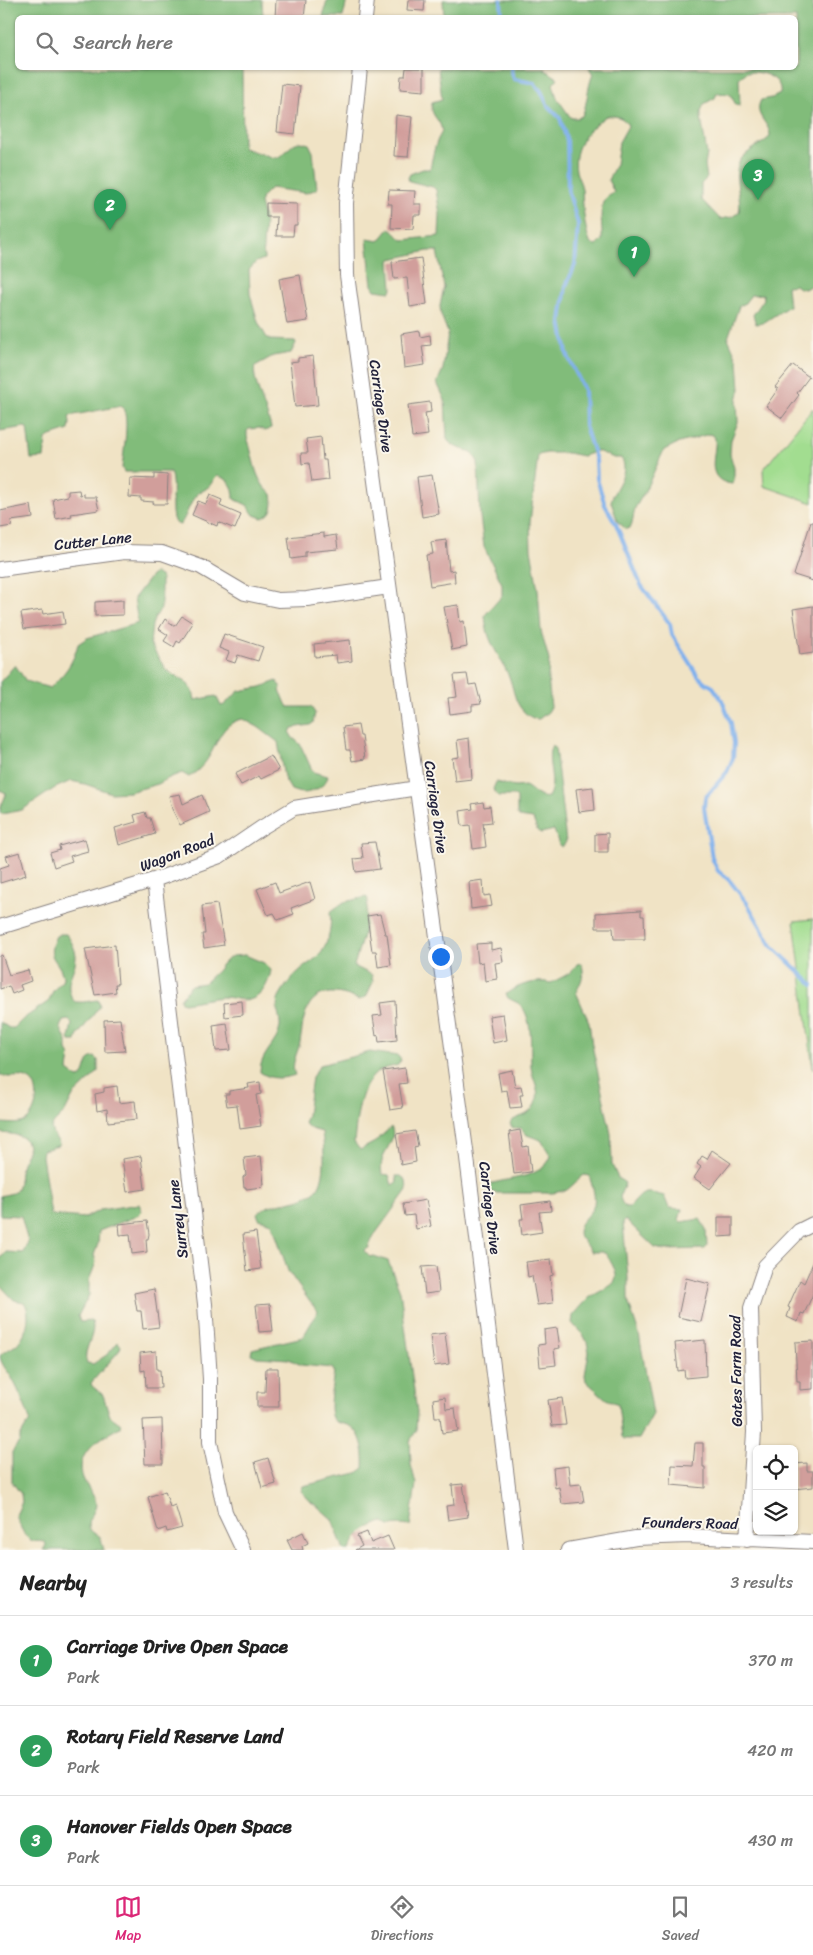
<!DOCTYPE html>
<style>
:root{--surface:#fff;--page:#f2f2f2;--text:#222;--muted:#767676;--line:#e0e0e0;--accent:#db2777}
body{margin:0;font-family:Sriracha,sans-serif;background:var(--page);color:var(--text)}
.controls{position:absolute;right:15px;bottom:15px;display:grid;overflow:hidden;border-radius:8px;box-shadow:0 1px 4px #0004}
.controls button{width:45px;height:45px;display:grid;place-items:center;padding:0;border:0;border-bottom:1px solid var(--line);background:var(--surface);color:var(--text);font:25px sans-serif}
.you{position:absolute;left:440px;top:956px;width:18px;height:18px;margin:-12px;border:4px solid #fff;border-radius:50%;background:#1a73e8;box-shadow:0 0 0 8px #1a73e833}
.badge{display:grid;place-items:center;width:32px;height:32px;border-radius:50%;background:var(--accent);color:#fff;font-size:16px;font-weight:700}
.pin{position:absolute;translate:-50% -41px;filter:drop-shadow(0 1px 2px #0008)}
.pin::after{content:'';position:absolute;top:26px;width:18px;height:15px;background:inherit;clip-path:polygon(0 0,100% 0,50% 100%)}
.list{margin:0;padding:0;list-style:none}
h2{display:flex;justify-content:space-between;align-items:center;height:65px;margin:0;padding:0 20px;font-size:21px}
h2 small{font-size:16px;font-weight:400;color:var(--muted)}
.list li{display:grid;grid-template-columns:32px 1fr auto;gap:15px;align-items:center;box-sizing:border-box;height:90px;padding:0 20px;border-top:1px solid var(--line)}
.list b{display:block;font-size:19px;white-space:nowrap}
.list p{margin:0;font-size:16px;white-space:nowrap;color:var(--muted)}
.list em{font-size:16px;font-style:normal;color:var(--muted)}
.icon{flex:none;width:28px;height:28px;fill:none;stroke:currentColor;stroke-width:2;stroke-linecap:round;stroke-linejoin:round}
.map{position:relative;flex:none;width:813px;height:1550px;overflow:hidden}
.search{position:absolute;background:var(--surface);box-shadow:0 1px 4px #0004;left:15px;right:15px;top:15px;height:55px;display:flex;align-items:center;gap:12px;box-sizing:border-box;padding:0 18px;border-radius:8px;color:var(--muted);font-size:19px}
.sheet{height:335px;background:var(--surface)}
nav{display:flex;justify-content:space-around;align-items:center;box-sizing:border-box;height:70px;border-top:1px solid var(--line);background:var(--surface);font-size:14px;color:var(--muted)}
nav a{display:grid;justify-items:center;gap:2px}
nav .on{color:var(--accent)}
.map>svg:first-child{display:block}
.green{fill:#a2dd90;stroke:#628066}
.forest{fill:#81bc7a;stroke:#526f5a;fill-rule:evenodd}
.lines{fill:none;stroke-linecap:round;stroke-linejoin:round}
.stream{stroke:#80b1ec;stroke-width:4}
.building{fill:#d19e9b}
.minor-casing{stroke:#898280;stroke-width:16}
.minor{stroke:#fff;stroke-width:14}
.labels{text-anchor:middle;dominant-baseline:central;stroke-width:4;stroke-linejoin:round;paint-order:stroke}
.street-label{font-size:15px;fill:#22223b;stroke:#fbf7ec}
</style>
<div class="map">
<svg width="813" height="1550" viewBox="0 0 813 1550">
<rect width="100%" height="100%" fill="#fbf7ec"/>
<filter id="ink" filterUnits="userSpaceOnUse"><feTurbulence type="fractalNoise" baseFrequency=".02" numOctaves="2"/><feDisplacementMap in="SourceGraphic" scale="10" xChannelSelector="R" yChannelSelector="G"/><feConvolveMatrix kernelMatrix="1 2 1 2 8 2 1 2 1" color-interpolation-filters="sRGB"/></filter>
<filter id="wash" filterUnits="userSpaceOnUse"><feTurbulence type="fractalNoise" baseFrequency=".0096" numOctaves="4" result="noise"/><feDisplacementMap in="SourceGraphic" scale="20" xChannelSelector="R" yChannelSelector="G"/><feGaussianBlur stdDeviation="1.12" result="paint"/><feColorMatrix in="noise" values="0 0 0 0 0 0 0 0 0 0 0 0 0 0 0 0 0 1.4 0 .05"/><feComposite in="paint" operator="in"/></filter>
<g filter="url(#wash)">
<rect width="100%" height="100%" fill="#f0e3c5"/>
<path class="green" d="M813 408V503L764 486 763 470Z
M813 919V1069L794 921Z"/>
<path class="forest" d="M0 0H262L263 17 18 18V68H242L243 148 275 158C290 155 290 136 309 144L313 152 317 189 306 193 271 188 262 197 260 203 265 223 263 246 264 259 256 262 249 270 250 294 258 322 267 338 270 340 295 341 296 343 291 353 273 356 255 366C251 379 268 412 271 428L265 431 259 428 249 429 247 431V437C254 457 254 482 272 494 274 506 273 514 262 518L254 515 247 505 234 499C234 487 230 479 218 476 212 479 212 485 207 488 204 491 200 491 197 494 189 503 187 516 180 525L175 523C168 513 176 486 170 472H124L122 468C123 455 131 413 121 406L69 416 70 423 69 430 48 437 46 440 44 458 31 459 27 428 25 427 0 431Z
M327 0H347L343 17H323Z
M443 0H813V284L805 289 799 288 795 285 787 286 789 306 763 323 756 324 753 315 764 299 763 294 751 295 744 304 739 306 728 338 738 361 740 389 737 400 738 422 731 440 730 454 734 468V480L732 484C700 480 720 448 714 436L709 434 676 444 664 450 644 493 635 508 632 523 630 528 626 529 618 522 611 502C613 488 631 473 621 458H614L597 451 583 456 568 453H547L538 455 530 522 531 549 538 590 541 631 549 660 548 678 551 707 548 712 539 719C531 719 524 713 520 707 514 699 513 686 509 677 499 652 487 645 485 615L502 596V584L484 547 480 516 478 462 472 452C463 449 452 448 447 439L445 400 437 383 443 369 448 333 441 315 440 306 444 287 437 251H428L391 259 390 261 392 289 390 292 375 290 372 285 367 239 379 241 389 229C395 230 397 237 403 240L439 236 440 214 436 190 433 187 409 181 408 178 410 174 423 169H430C432 159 434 148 438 139 440 135 443 132 441 127 438 117 430 116 432 102L442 99 438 68H545V70L558 78 553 84 557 98 571 118H578L582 116C588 102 587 88 593 74L589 68H796V18H444ZM747 72C761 71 783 77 780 94L772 98 761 100C752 116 771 123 770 137 762 144 753 148 745 155 728 169 743 194 739 212L732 217 720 219 701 199V184L707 178 705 165 707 154 701 118V111L704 104 715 98 717 93 730 94 736 105 740 106 739 78ZM606 116C615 115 625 117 628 126L619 142 616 164 608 180 614 192C612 195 607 196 605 199 598 207 603 230 602 240L596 246 590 243C584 225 583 208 582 189 581 182 577 177 576 171 572 146 588 129 606 116Z
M155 573 161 577V609L155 617 152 625 150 644 166 670 186 682 193 691 195 700 216 696 221 706 224 705 239 691 261 687 277 681 281 688 280 691C284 696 284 702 288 707H311L315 713 313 723 310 725 292 728 290 733 292 737 300 744 313 772 328 776C326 786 312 793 303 793 299 793 294 791 291 790L284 778 278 742 258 727 243 719C217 723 217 752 201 767 198 771 193 774 189 777L182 773 171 777 158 784 129 792 111 793 85 784 71 781 55 788 22 810 2 814 0 813C0 805 5 800 6 793L0 790V682L15 665 26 681 50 688C65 673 73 664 78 644L87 638 138 623 134 598 151 576Z
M552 745 555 747 566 842 562 847 559 845 554 830 541 833 537 830 533 819 519 817 517 814V798L515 796H498L493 789 496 782 515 787 525 786C533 789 538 800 548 797 558 781 544 760 552 745Z
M367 897 368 901 364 932 354 966 372 975 373 982 366 997 359 1000C338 990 313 987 305 1015 302 1023 302 1033 300 1042 298 1053 290 1064 295 1075 283 1079 271 1080 260 1072 260 1053 278 1044 280 1027 281 1017 274 1007 279 997 283 989 291 978 298 972 305 965 316 960 322 952 329 940 332 925 330 912L344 902Z
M60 934H66C70 938 76 950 76 956 76 972 63 981 72 998 74 1001 74 1002 78 1002 84 1003 92 1000 98 1000L100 1006 78 1035 76 1041H70L69 1038 72 1024 69 1020 63 1021 60 1027 67 1041V1050L70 1055 68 1071 78 1078 82 1077C86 1071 86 1062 91 1058L95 1057 98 1060V1072L73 1096 65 1112 54 1123 51 1128 53 1134 59 1143 58 1146 43 1150 42 1156 51 1215 85 1218 100 1210 139 1204 142 1211 137 1216 99 1231 98 1244 94 1255 96 1262 94 1268 89 1280V1295L78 1316 80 1322 92 1321C97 1336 81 1350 87 1363L93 1364 108 1354 118 1342 121 1346 119 1351 91 1383 92 1386 103 1395 110 1416 121 1424 120 1427C103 1437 76 1450 82 1475 84 1483 91 1491 95 1499 99 1509 89 1515 89 1525 89 1533 97 1533 101 1539 102 1542 103 1547 104 1550H43L46 1545 45 1542C41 1541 36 1542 32 1541 23 1536 19 1524 16 1515L22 1502 21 1494 12 1482V1452L20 1441V1437L30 1420C25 1406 20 1393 13 1380 8 1371 1 1365 0 1356 4 1350 12 1349 17 1344 27 1334 32 1314 24 1302L14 1300 0 1285V1259L6 1252 23 1253 28 1242 21 1216 0 1215V1196L13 1193 17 1189C20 1182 19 1174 21 1166 22 1161 26 1157 27 1152 32 1134 11 1134 0 1133V1123C7 1123 17 1125 24 1122 36 1116 42 1089 30 1080 20 1073 11 1080 0 1075V1022L9 1028H14L23 1019 49 1001 53 991 62 981 63 977C59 958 44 960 56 936Z
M245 955 264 963 271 970C269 983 261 1000 246 1000 238 1000 231 997 223 997 210 998 197 1001 184 1003L181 1002 180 999 191 985 204 983 217 971 223 963 232 956Z
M581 963C586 972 581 983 576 992L589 1022 592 1045 611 1134 612 1165 618 1178 625 1183C622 1194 616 1195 625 1207H630C643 1192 643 1190 664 1196L669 1208 682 1209 679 1220 681 1222 700 1219 706 1229 707 1247 705 1249 664 1250 655 1248 628 1222 625 1220 623 1222 628 1278V1301L639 1334 653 1414 639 1439H624L622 1437 618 1404 606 1399 586 1381 585 1375 589 1352 587 1342 584 1336 572 1323 573 1316C574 1314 588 1299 589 1298 612 1283 627 1286 606 1254L602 1252H591L578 1234C578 1220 588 1218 593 1207 597 1198 592 1185 589 1176L584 1175 567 1190 553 1193H495L487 1190 488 1185 493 1183C511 1178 544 1177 551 1156L541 1140 527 1135 521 1128H513L510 1124C514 1115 529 1119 535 1104 542 1090 532 1080 531 1066 530 1049 534 1015 518 1003 515 1001 511 1000 508 998L506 994C517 985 538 979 551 983 561 977 571 975 577 964Z
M370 1052 398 1056 401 1060 398 1065C392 1067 384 1068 379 1071 358 1086 357 1119 354 1142L360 1150 375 1142 391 1127C399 1142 377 1152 382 1174L389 1175 392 1185 397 1183 396 1176H401L406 1180 407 1190 373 1237 368 1249 367 1248 364 1251 370 1257 374 1256 388 1261 400 1291 417 1412 416 1431 410 1441 411 1465 416 1484 410 1526 400 1525 389 1526 382 1522C365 1529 357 1532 350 1550H344L332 1519 316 1505 312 1503 301 1491 303 1486 357 1473 364 1468C365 1456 363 1432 350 1426 344 1423 335 1424 332 1418 327 1409 333 1382 334 1371L332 1368 301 1365 289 1359 257 1357 251 1354 252 1349 303 1337 318 1311 310 1302 288 1271 272 1223 259 1219 257 1213C268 1203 283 1204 297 1200 302 1199 314 1193 317 1189 327 1177 324 1147 322 1132L311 1129 304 1123 307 1115 312 1077 320 1065Z"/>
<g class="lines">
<path class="stream" d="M501 0 502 18
M512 68 511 70 514 79 534 83 541 91 548 106 560 118 567 141 568 190 578 224 575 265 566 286 561 321 567 354 584 390 585 426 596 460 597 479 605 505 616 524 641 585 670 624 672 635 698 676 706 683 713 687 722 700 731 723 734 743 733 758 727 772 705 798 704 807 712 858 718 871 730 881 747 903 772 946 813 985"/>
</g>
<g id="blocks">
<path class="building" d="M276 0H306L304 18H275Z
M408 0H425L424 11 407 10Z
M406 68H424V91L400 89 401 76H405Z
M282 84 300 86 295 134 277 132Z
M396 115 412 117 408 157 394 156Z
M389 190 415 191 414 204H421V215H414L413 229 391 228 392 204H388Z
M266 203 297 204V225H294L293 236H276L277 217H266Z
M421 258 427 304 410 307 407 278 394 279 392 262Z
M300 275 308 321 287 324 279 279Z
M419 331 420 337 430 335 431 345 422 346 425 365 404 368 401 334Z
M313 356 318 405 295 407 290 362 298 361V358Z
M793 365 809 377 797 393 799 395 782 418 766 406 778 389 775 387Z
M430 402 431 412 425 413 428 435 412 437 408 405Z
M321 437 323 460H326L328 480 312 482 309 463 302 464 301 453H308L306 439Z
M154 474 168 475 167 504H153L154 502 141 501V498L129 497 130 478 154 479Z
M432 475 439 514 422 517 417 477Z
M79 490 80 495 84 494V497H96L99 510 71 514 72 516 56 519 53 499 68 496V491Z
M210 495 222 500 220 506 241 515 235 529 218 522 217 526 192 515 198 501 206 504Z
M31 505 33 518 11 521 12 526 0 528V511Z
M811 522H813V581L794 575Z
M324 533V537L336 535 338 549 305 552V557L291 559 288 537Z
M446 540 449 571 454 570 455 582 430 586 426 555 433 554 431 542Z
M123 600V615L95 616V602Z
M458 605 460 622 464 621 467 647 452 650 444 607Z
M813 606V653L800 655 793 609Z
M42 610 43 614 63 611 65 624 24 629 21 613Z
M182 616 193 623 180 643 177 641 174 647 164 641 168 635 159 629 165 619 175 626Z
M224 634 263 647 258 661 238 655 235 663 226 660 229 652 219 648Z
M350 640 352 661 337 663 336 655 315 657 314 644Z
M467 674 469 685 476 684 481 704 472 705V711L450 714 448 698 457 697 454 675Z
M358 725 360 736H362L365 759 352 761 350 750H346L343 727Z
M469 738 472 779 455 781 452 758 459 757 457 740Z
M271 756 279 770 261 779 259 776 241 785 235 774Z
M593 787 595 810 579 812 576 789Z
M180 794 183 804 202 795 209 812 180 825 172 809 169 796Z
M483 802 484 807 490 806 492 822 483 823 486 847 473 849 470 825 462 826 460 811 473 809 472 804Z
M145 812 147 818H150L155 834 119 845 115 828 136 822 134 815Z
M608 833V852H595V834Z
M85 839 88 851 70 856 72 861 54 867 50 853 60 850 59 846Z
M375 842 380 869 356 872 354 859 363 858 361 843Z
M20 852 26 875 0 883V868L9 865 6 856Z
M483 880 484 896 490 895 492 906 471 909 469 882Z
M275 882 279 893 310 882 315 899 291 908 294 914 278 920 274 913 268 915 257 889Z
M217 904 224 945 204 948 202 934H205L202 906Z
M641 910V916H644L645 939H614L613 928H596V913Z
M380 914 385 934H387L391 965 378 967 376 951H372L367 916Z
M491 943V950L501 948 503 962 495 963 497 979 485 981 483 962 478 963 476 944Z
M115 945 118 984H115L116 992 95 995 85 949Z
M2 955 9 975 28 970 31 981 20 985 22 990 12 994 9 986 0 989V956Z
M242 1001 243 1015 225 1017 224 1003Z
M395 1001 397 1040 379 1042 378 1035 376 1036 373 1016 382 1015 380 1003Z
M503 1014 507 1040 493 1043 489 1016Z
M120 1019 125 1051 105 1052 104 1020Z
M227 1023 231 1050 216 1051 213 1025Z
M405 1068 407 1083 399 1084 403 1108 390 1110 383 1071Z
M512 1070 515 1087 521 1086 523 1095H520L522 1107 510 1108 507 1090 501 1091 498 1073Z
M260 1082 261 1094 256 1095 261 1126 240 1129 237 1105 227 1106 225 1094H229V1091L249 1088 248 1084Z
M117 1086 119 1103 135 1101 137 1119 108 1122 107 1109 97 1111 95 1094 104 1092V1088Z
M520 1130 523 1147 528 1146 531 1172 514 1174 509 1132Z
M415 1131 418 1146 414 1147 416 1162 401 1165 396 1134Z
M712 1150 731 1163 710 1189 694 1178 701 1167 697 1164 702 1156 707 1159Z
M141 1156 145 1189 127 1192 122 1159Z
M261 1156 264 1184H262L263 1187 246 1189V1187H244L243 1177 246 1175 244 1158Z
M426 1200 431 1226 416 1229 414 1215 405 1216 403 1204Z
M550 1201 551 1211 539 1212 542 1232 522 1235 520 1219H523L521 1205Z
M718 1217H733V1236L718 1237Z
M147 1221 149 1234 148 1239H146L147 1252 132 1254 130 1234 120 1235 119 1224Z
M256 1232 261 1269 247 1271 243 1234Z
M551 1259 553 1275 550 1276 553 1303 537 1305 532 1276 528 1277 526 1262Z
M813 1263V1294L804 1314 801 1313 798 1322 787 1317 790 1308 788 1307 800 1280 804 1283Z
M436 1266 439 1292 425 1294 422 1267Z
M686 1278 710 1284 701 1322 678 1317Z
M154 1289 159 1327 143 1329 141 1311H137L134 1293Z
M270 1304 273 1331 259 1332 256 1305Z
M557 1328 560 1348 554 1349 556 1365 540 1367 538 1345 545 1344 544 1330Z
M445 1333 449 1364 434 1366 430 1335Z
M705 1340 706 1376 685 1378 684 1370 678 1371 675 1343Z
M813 1341V1389L800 1390V1381H797L795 1342Z
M156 1351 157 1370H160L161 1388H146L145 1370 141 1371 140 1353Z
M266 1368H278L279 1407H257V1392H265Z
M445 1397 446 1409 455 1408 458 1431 442 1433 440 1417H435L433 1399Z
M562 1398 566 1425 552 1426 548 1400Z
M162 1419 163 1464H145L143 1420Z
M695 1443H703V1467H705V1488L671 1485 672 1465 693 1466Z
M268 1458 276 1484 262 1488 255 1462Z
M807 1463V1471H813V1487L794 1489V1464Z
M568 1466 570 1485 581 1484 584 1502 562 1504 559 1487 555 1488 553 1468Z
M463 1484 468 1517 448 1520 446 1506 454 1505 452 1485Z
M165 1491 170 1507 175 1505 182 1528 167 1532 166 1528 158 1531 148 1497Z
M303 1532 308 1543 302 1546 303 1550H292L287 1540Z
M367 1532 371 1543 388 1536 394 1550H355L362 1546 357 1536Z"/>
</g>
</g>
<g filter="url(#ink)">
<use href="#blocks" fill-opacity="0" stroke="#898280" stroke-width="1"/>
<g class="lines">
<defs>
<path id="minor" d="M365 18 367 0
M360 68 346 203 347 275 466 1150 516 1550
M0 569 124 552 162 553 201 567 245 593 278 600 307 599 389 587
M154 880 205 1304 210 1379V1442L225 1512 243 1550
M0 927 154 880 220 856 261 828 294 808 417 788
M747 1540 754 1432 751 1308 765 1266 799 1231 813 1224
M568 1550 636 1538 688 1536 813 1542"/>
</defs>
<use href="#minor" class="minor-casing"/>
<use href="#minor" class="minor"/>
</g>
</g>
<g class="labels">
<g class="street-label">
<text transform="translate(381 406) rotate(82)">Carriage Drive</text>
<text transform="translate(93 541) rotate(-6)">Cutter Lane</text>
<text transform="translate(436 807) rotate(82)">Carriage Drive</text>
<text transform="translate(177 853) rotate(-21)">Wagon Road</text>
<text transform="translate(490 1208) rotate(83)">Carriage Drive</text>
<text transform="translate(178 1219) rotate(-97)">Surrey Lane</text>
<text transform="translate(736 1371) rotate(-91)">Gates Farm Road</text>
<text transform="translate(690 1523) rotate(1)">Founders Road</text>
</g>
</g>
</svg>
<div class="controls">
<button><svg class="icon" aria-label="locate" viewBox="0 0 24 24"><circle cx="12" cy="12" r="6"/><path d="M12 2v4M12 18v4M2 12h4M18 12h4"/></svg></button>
<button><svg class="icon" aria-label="layers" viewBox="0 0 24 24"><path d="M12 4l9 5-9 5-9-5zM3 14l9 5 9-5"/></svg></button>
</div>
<div class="you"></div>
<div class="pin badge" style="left:634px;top:277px;background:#2e9e5b">1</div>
<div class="pin badge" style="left:110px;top:230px;background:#2e9e5b">2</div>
<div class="pin badge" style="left:758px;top:200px;background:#2e9e5b">3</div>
<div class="search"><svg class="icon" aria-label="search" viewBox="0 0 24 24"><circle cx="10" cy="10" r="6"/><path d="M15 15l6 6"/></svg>Search here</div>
</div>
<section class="sheet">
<h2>Nearby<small>3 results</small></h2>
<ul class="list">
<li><span class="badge" style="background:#2e9e5b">1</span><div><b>Carriage Drive Open Space</b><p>Park</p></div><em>370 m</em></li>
<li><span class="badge" style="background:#2e9e5b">2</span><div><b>Rotary Field Reserve Land</b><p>Park</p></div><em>420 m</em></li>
<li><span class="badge" style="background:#2e9e5b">3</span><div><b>Hanover Fields Open Space</b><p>Park</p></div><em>430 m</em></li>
</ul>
</section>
<nav>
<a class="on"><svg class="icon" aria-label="map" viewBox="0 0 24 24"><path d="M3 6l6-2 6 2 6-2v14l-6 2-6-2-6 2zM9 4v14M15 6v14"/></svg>Map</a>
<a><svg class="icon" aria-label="directions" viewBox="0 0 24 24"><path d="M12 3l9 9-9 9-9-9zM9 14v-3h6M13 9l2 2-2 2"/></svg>Directions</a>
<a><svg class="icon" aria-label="saved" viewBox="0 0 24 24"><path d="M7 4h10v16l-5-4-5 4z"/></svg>Saved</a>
</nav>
